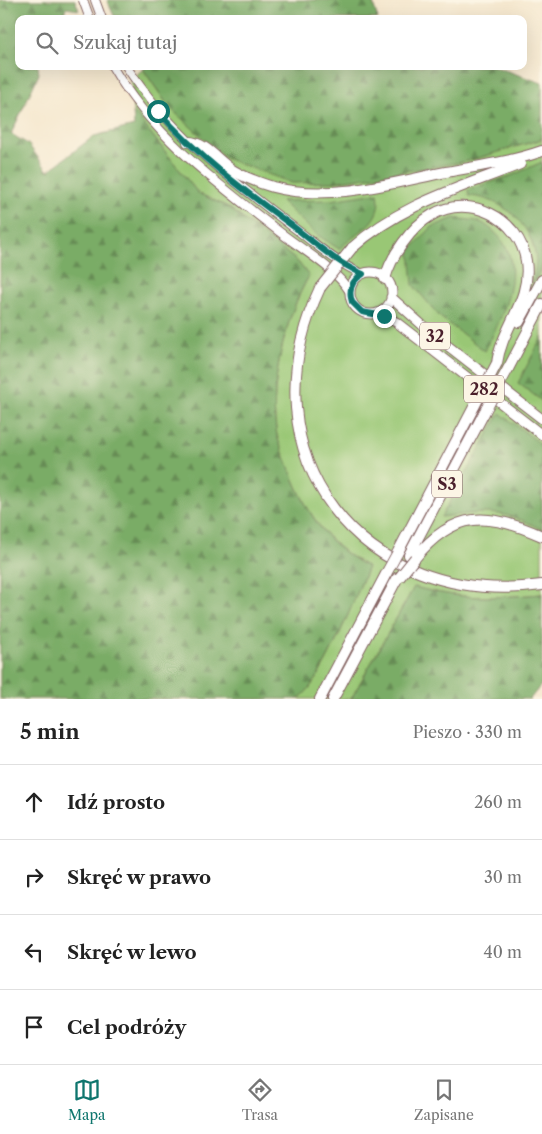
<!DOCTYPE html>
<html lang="pl">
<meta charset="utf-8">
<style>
:root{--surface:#fff;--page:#f6f6f6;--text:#222;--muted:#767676;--line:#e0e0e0;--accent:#0f766e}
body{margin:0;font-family:"Libre Caslon Text",serif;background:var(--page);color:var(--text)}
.stop{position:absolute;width:15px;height:15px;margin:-11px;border:4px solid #0f766e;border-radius:50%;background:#fff}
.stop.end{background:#0f766e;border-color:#fff;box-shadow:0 1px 5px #0008}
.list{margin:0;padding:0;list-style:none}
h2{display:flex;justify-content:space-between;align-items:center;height:65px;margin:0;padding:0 20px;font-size:21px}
h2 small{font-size:16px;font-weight:400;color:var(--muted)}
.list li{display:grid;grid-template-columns:32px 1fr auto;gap:15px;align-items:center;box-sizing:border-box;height:75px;padding:0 20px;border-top:1px solid var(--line)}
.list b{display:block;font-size:19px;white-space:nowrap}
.list em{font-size:16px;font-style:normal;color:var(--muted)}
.icon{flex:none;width:28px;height:28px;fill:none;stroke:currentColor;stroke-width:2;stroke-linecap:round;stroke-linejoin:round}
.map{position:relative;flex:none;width:542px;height:699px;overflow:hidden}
.search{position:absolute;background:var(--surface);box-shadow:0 5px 20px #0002;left:15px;right:15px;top:15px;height:55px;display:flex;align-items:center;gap:12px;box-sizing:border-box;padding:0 18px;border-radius:10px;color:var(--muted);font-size:19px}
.sheet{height:365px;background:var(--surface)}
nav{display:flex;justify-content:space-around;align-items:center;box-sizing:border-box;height:70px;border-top:1px solid var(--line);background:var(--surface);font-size:14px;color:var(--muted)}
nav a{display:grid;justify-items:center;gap:2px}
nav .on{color:var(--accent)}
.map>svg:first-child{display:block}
.green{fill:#99c775;stroke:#727350}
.forest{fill:url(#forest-firs);stroke:#626648}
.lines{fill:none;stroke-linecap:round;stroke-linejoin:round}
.secondary-casing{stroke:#866564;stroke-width:10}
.primary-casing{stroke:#866564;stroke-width:11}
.highway-casing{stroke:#866564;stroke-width:12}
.secondary{stroke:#fff;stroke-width:8}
.primary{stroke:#fff;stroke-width:9}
.highway{stroke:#fff;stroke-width:10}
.highway-bridge-casing{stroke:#866564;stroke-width:12;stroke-linecap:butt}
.highway-bridge{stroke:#fff;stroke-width:10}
.route{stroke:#0f766e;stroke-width:6}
.labels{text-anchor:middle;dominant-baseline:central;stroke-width:4.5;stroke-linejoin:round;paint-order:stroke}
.shield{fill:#fcf5e5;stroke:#7f5f63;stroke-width:1}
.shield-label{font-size:16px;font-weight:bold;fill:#4a1f2b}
</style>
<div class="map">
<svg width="542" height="699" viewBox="0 0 542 699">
<defs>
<pattern id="forest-firs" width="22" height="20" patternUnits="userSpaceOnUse" patternTransform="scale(1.25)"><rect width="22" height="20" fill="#7aac66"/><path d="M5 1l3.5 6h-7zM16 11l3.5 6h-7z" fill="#668b54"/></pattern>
</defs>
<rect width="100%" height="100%" fill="#fcf5e5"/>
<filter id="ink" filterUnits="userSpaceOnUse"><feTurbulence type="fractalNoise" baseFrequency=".02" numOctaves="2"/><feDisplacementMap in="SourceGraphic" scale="10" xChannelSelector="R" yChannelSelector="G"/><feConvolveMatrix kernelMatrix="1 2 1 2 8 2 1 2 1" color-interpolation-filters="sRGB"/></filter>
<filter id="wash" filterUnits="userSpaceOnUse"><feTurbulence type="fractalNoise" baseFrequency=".0096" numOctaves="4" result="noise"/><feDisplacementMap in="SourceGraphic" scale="20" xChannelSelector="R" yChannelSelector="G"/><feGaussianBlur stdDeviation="1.12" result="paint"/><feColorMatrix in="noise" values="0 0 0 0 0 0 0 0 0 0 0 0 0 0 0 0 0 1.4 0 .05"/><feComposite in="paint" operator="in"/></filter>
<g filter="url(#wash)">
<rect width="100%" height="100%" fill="#f5e7cd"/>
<path class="green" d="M143 69 169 107 334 182 468 161 542 139V594C492 598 464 600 414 587L351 699H297C320 690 357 593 368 567 323 543 304 507 287 462 283 452 277 440 276 429 269 384 286 315 309 276L297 261 228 207 198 193 133 111 131 80Z"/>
<path class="forest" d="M0 0H75L79 10 66 8 62 19H19V66H38L39 74 11 134 28 144 48 171 94 136 134 126 133 111 198 193 228 207 297 261 309 276C286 314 269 385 276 429 277 440 283 452 287 462 304 507 323 544 368 567 357 592 320 690 297 699H0Z
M107 0H372L378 19H134L114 16Z
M147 66H493L542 83V139L468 161 432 167 334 182 292 183 225 158 169 107 143 69Z
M542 162V267L532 286C533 278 536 268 536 260 533 225 503 198 469 196L468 190 513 175Z
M378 193C384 222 358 231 339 249L316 234 281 201 331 200Z
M454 218C462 220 477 219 484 224 534 256 505 310 485 351L440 317 413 285 410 250 432 227Z
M542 337V401L518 383Z
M500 413 542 445V530C504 508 482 512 441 517Z
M414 587C463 600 492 598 542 594V684L530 699H351Z"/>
</g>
<g filter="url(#ink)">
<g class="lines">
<defs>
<path id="secondary" d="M83 0 90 19
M95 0 102 19
M112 66C153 137 218 184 281 233 304 251 335 268 350 292
M126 66C172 136 228 177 293 227 315 243 337 264 363 274"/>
<path id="primary" d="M350 293a21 21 0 1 1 42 0a21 21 0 1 1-42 0Z
M391 297 430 332 542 419
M377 313 396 322 542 435"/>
<path id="highway" d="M188 142C204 141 220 163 234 171 246 178 260 183 273 187 328 202 391 183 446 172 478 166 511 162 542 151
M352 248C401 204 461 188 520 164
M385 279C391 256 411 227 432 215 469 193 520 218 526 261 532 300 502 327 497 363
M320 288C241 455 362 610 542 585
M519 322 542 280
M508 369 542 304
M399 550 475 405
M409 555 484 413
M415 558C454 510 489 512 542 536
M320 699 387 572
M333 699 398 577"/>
</defs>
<use href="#secondary" class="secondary-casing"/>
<use href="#primary" class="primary-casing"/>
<use href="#highway" class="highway-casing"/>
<use href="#secondary" class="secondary"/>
<use href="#primary" class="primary"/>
<use href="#highway" class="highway"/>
<defs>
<path id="highway-bridge" d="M320 288 352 248
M475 405 497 363
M484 413 508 369
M387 572 399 550
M399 578 415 558"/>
</defs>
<use href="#highway-bridge" class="highway-bridge-casing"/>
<use href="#highway-bridge" class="highway-bridge"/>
</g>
</g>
<g class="lines" filter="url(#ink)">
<path class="route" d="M158 111C197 156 246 192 294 227 316 244 337 263 363 274 352 280 348 290 352 302L362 312 384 316"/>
</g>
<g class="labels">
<g class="shield">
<rect x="420" y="322.5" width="30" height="27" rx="4"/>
<rect x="464" y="375.5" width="40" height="27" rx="4"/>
<rect x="432" y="470.5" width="30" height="27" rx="4"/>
</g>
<g class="shield-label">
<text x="435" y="336">32</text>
<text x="484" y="389">282</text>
<text x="447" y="484">S3</text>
</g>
</g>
</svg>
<div class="stop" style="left:158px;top:111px"></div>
<div class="stop end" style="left:384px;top:316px"></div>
<div class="search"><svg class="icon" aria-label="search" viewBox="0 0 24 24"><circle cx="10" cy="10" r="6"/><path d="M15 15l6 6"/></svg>Szukaj tutaj</div>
</div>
<section class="sheet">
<h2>5 min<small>Pieszo · 330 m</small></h2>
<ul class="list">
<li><svg class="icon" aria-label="ahead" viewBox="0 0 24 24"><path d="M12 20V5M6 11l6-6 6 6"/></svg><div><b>Idź prosto</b></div><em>260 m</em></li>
<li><svg class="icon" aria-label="right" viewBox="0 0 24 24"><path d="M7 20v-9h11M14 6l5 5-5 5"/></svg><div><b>Skręć w prawo</b></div><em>30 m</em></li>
<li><svg class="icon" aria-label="left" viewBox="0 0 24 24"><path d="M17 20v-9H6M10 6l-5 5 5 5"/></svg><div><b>Skręć w lewo</b></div><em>40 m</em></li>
<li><svg class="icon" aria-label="arrive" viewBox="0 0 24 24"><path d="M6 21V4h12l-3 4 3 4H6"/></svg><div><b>Cel podróży</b></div></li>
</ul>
</section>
<nav>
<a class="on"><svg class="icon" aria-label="map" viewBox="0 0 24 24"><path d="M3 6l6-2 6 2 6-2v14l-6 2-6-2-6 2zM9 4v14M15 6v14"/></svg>Mapa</a>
<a><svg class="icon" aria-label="directions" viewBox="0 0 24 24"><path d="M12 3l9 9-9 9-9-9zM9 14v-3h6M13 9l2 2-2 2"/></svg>Trasa</a>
<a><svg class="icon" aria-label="saved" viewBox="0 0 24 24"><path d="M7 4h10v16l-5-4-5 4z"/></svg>Zapisane</a>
</nav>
